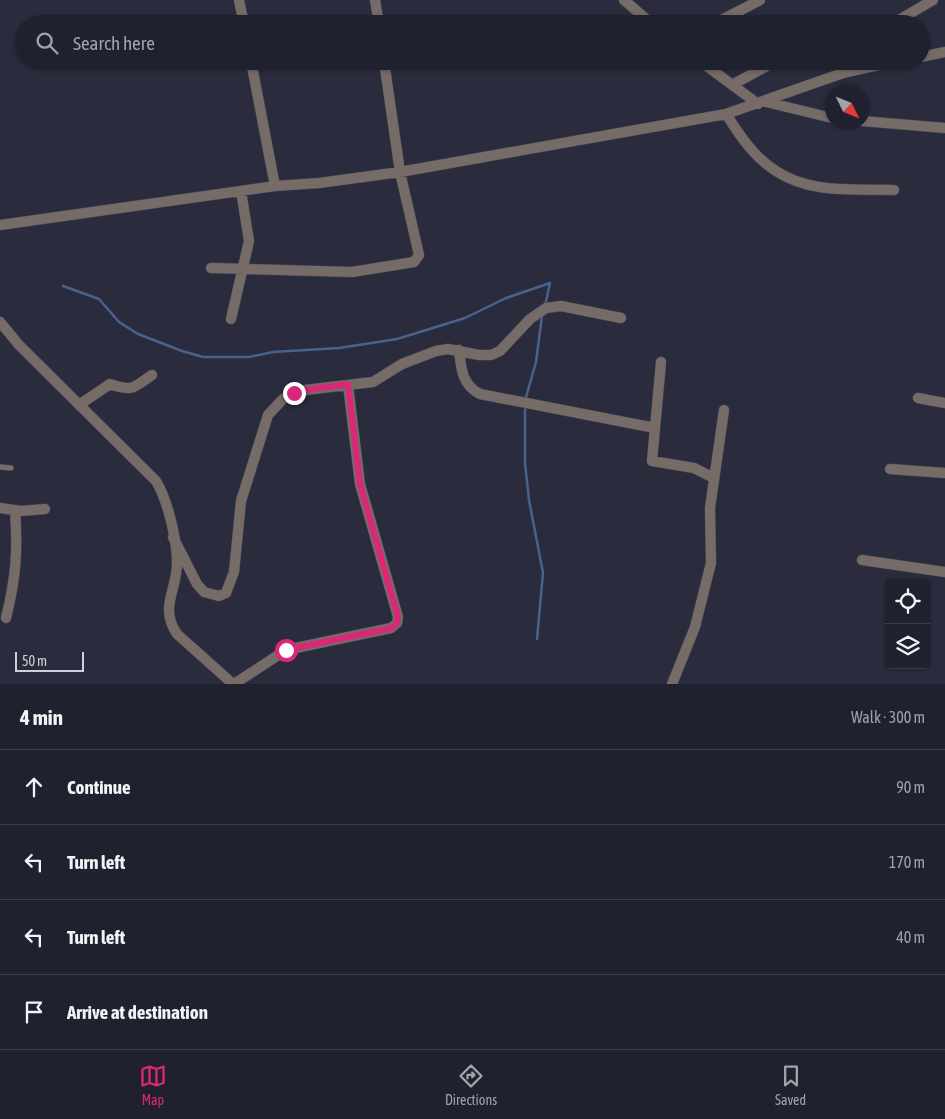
<!DOCTYPE html>
<meta charset="utf-8">
<style>
:root{--surface:#20212e;--page:#282936;--text:#f1f3f6;--muted:#a2a3aa;--line:#3d3e4a;--accent:#db2777}
body{margin:0;font-family:"Asap Condensed",sans-serif;background:var(--page);color:var(--text)}
.controls{position:absolute;right:15px;bottom:15px;display:grid;overflow:hidden;border-radius:5px;box-shadow:0 1px 4px #0004}
.controls button{width:45px;height:45px;display:grid;place-items:center;padding:0;border:0;border-bottom:1px solid var(--line);background:var(--surface);color:var(--text);font:25px sans-serif}
.compass{position:absolute;left:825px;top:85px;width:45px;height:45px;border-radius:50%;background:var(--surface);box-shadow:0 1px 4px #0004;rotate:133deg}
.scale{position:absolute;left:15px;bottom:12px;width:69px;box-sizing:border-box;padding-left:5px;border:2px solid #ced0dc;border-top:0;font-size:14px;line-height:18px;white-space:nowrap;color:#ced0dc;-webkit-text-stroke:4px #2a2c3e;paint-order:stroke}
.stop{position:absolute;width:15px;height:15px;margin:-11px;border:4px solid #db2777;border-radius:50%;background:#fff}
.stop.end{background:#db2777;border-color:#fff;box-shadow:0 1px 5px #0008}
.list{margin:0;padding:0;list-style:none}
h2{display:flex;justify-content:space-between;align-items:center;height:65px;margin:0;padding:0 20px;font-size:21px}
h2 small{font-size:16px;font-weight:400;color:var(--muted)}
.list li{display:grid;grid-template-columns:32px 1fr auto;gap:15px;align-items:center;box-sizing:border-box;height:75px;padding:0 20px;border-top:1px solid var(--line)}
.list b{display:block;font-size:19px;white-space:nowrap}
.list em{font-size:16px;font-style:normal;color:var(--muted)}
.icon{flex:none;width:28px;height:28px;fill:none;stroke:currentColor;stroke-width:2;stroke-linecap:round;stroke-linejoin:round}
.map{position:relative;flex:none;width:945px;height:684px;overflow:hidden}
.search{position:absolute;background:var(--surface);box-shadow:0 1px 4px #0004;left:15px;right:15px;top:15px;height:55px;display:flex;align-items:center;gap:12px;box-sizing:border-box;padding:0 18px;border-radius:28px;color:var(--muted);font-size:19px}
.sheet{height:365px;background:var(--surface)}
nav{display:flex;justify-content:space-around;align-items:center;box-sizing:border-box;height:70px;border-top:1px solid var(--line);background:var(--surface);font-size:14px;color:var(--muted)}
nav a{display:grid;justify-items:center;gap:2px}
nav .on{color:var(--accent)}
.map>svg:first-child{display:block}
.lines{fill:none;stroke-linecap:round;stroke-linejoin:round}
.stream{stroke:#49628b;stroke-width:2.5}
.lane-casing{stroke:#484a5a;stroke-width:6}
.street-casing{stroke:#484a5a;stroke-width:11}
.lane{stroke:#766b67;stroke-width:5}
.street{stroke:#766b67;stroke-width:10}
.route{stroke:#db2777;stroke-width:6}
</style>
<div class="map">
<svg width="945" height="684" viewBox="0 0 945 684">
<rect width="100%" height="100%" fill="#2a2c3e"/>
<g class="lines">
<path class="stream" d="M63 286 99 299 119 322 138 334 182 351 203 357H249L273 352 339 348 397 339 465 318 506 298 550 283
M545 306 550 283
M525 401 536 362 542 316
M525 406V463L529 500 543 573 537 639"/>
<defs>
<path id="lane" d="M0 467 11 468"/>
<path id="street" d="M239 0 244 24
M375 0 379 24
M624 0 652 24
M714 24 760 0
M892 24 933 0
M921 57 945 52
M251 61 275 186
M700 61 758 104
M732 85 776 61
M766 102 832 118
M726 114C734 126 741 138 751 149 790 195 838 189 894 190
M862 121 945 128
M0 225 275 186 319 183 400 172 726 114 843 73 896 61
M211 268 352 272 414 262 419 255 400 172 384 61
M231 319 249 241 241 191
M0 322 19 345 156 481C168 501 177 540 177 563 177 591 159 607 177 634L233 684
M459 350C461 368 462 385 480 394L655 428
M661 362 652 461 694 468 714 478
M918 398 945 403
M79 405 110 384C133 392 133 388 152 375
M890 469 945 473
M0 508 21 511 45 509
M173 537 197 584 204 592 219 596 226 593 234 572 241 501 268 415 283 399 305 390 373 382 402 364 436 351 448 349 479 355H491L500 351 530 319 546 308 561 306 621 318
M862 560 945 572
M6 618C16 577 18 551 15 510
M234 684 286 650 391 628 397 623 398 617 360 484 348 385
M672 684 695 627 711 563 710 508 724 410"/>
</defs>
<use href="#lane" class="lane-casing"/>
<use href="#street" class="street-casing"/>
<use href="#lane" class="lane"/>
<use href="#street" class="street"/>
</g>
<g class="lines">
<path class="route" d="M286 650 392 628 397 623 398 617 360 484 348 384 305 390 294 393"/>
</g>
</svg>
<div class="controls">
<button><svg class="icon" aria-label="locate" viewBox="0 0 24 24"><circle cx="12" cy="12" r="6"/><path d="M12 2v4M12 18v4M2 12h4M18 12h4"/></svg></button>
<button><svg class="icon" aria-label="layers" viewBox="0 0 24 24"><path d="M12 4l9 5-9 5-9-5zM3 14l9 5 9-5"/></svg></button>
</div>
<svg class="compass" viewBox="-18 -18 36 36"><path d="M0-13l5 13h-10z" fill="#e53935"/><path d="M0 13l5-13h-10z" fill="#a2a3aa"/></svg>
<div class="scale">50 m</div>
<div class="stop" style="left:286px;top:650px"></div>
<div class="stop end" style="left:294px;top:393px"></div>
<div class="search"><svg class="icon" aria-label="search" viewBox="0 0 24 24"><circle cx="10" cy="10" r="6"/><path d="M15 15l6 6"/></svg>Search here</div>
</div>
<section class="sheet">
<h2>4 min<small>Walk · 300 m</small></h2>
<ul class="list">
<li><svg class="icon" aria-label="ahead" viewBox="0 0 24 24"><path d="M12 20V5M6 11l6-6 6 6"/></svg><div><b>Continue</b></div><em>90 m</em></li>
<li><svg class="icon" aria-label="left" viewBox="0 0 24 24"><path d="M17 20v-9H6M10 6l-5 5 5 5"/></svg><div><b>Turn left</b></div><em>170 m</em></li>
<li><svg class="icon" aria-label="left" viewBox="0 0 24 24"><path d="M17 20v-9H6M10 6l-5 5 5 5"/></svg><div><b>Turn left</b></div><em>40 m</em></li>
<li><svg class="icon" aria-label="arrive" viewBox="0 0 24 24"><path d="M6 21V4h12l-3 4 3 4H6"/></svg><div><b>Arrive at destination</b></div></li>
</ul>
</section>
<nav>
<a class="on"><svg class="icon" aria-label="map" viewBox="0 0 24 24"><path d="M3 6l6-2 6 2 6-2v14l-6 2-6-2-6 2zM9 4v14M15 6v14"/></svg>Map</a>
<a><svg class="icon" aria-label="directions" viewBox="0 0 24 24"><path d="M12 3l9 9-9 9-9-9zM9 14v-3h6M13 9l2 2-2 2"/></svg>Directions</a>
<a><svg class="icon" aria-label="saved" viewBox="0 0 24 24"><path d="M7 4h10v16l-5-4-5 4z"/></svg>Saved</a>
</nav>
